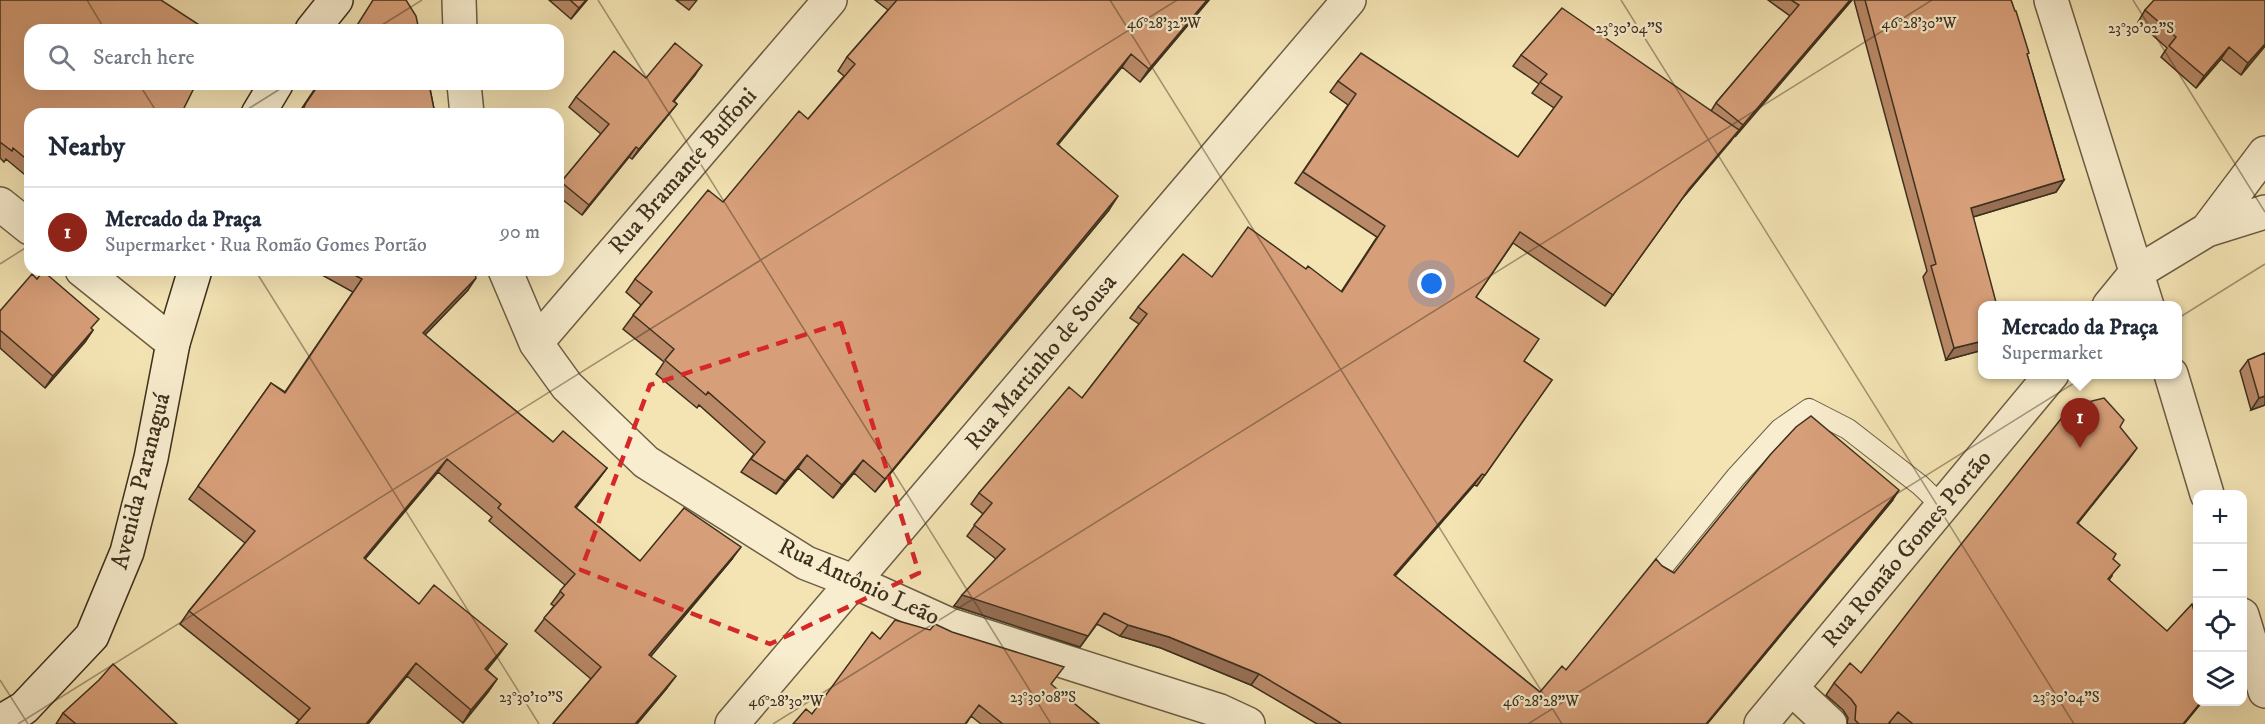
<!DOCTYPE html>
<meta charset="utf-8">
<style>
:root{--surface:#fff;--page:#f2f2f3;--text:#1f2937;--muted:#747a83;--line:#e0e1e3;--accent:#8f2418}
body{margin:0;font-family:"IM FELL DW Pica",serif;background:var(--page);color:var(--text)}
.controls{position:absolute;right:18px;bottom:18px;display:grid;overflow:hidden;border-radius:12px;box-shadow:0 6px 24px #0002}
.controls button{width:54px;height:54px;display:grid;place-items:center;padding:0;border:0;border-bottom:2px solid var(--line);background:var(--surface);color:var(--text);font:30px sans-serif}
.you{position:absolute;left:1432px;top:284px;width:21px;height:21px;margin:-15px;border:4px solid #fff;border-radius:50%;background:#1a73e8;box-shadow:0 0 0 9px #1a73e833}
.badge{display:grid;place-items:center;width:39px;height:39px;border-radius:50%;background:var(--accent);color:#fff;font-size:20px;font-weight:700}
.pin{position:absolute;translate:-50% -50px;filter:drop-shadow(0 2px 3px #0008)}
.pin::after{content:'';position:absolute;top:32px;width:21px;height:18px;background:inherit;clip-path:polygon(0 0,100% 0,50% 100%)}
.popup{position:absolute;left:1978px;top:301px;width:204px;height:78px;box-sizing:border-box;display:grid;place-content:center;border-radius:12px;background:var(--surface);filter:drop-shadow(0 2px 4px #0005);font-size:20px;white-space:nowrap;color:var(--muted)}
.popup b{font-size:22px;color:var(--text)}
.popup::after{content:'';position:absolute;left:50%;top:100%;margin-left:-12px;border:12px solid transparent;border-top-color:var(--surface)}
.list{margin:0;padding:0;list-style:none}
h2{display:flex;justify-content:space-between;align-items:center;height:78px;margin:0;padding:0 24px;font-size:26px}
h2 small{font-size:20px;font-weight:400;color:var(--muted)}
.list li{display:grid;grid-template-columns:39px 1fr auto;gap:18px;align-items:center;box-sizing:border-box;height:90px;padding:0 24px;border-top:2px solid var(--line)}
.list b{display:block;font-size:22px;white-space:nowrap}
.list p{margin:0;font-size:20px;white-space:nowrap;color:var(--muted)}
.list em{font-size:20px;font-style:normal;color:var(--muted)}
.icon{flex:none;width:33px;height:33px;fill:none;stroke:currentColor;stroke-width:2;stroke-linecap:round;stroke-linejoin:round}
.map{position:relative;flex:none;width:2265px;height:724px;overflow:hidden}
.search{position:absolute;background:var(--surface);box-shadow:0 6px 24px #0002;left:24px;top:24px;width:540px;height:66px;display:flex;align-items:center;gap:15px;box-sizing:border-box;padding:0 21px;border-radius:18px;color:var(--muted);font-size:22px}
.panel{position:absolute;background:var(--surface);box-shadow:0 6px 24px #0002;left:24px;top:108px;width:540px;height:168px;border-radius:18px}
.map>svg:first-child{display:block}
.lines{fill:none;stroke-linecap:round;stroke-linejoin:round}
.service-casing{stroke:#6c5d44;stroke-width:22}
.minor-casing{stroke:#6c5d44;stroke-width:36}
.secondary-casing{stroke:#3e301e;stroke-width:36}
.service{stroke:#f8edce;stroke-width:20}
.minor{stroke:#f8edce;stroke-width:33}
.secondary{stroke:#f8edce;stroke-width:33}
.wall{fill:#b98968;stroke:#3e301e;stroke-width:1.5}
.shaded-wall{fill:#966f55;stroke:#3e301e;stroke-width:1.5}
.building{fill:#d79f79;stroke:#3e301e;stroke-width:1.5}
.marked{fill:none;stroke:#d62828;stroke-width:4.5;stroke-dasharray:12 8;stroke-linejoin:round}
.ticks{fill:none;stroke:#3e301e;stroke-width:1.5;stroke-opacity:0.45}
.labels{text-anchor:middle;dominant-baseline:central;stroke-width:4.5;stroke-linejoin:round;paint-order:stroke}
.street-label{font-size:24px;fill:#3e301e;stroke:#f8edce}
.ticks-label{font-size:15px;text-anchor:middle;fill:#3e301e;stroke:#f8edce;stroke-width:4.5;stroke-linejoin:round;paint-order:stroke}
</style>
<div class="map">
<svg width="2265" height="724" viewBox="0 0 2265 724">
<rect width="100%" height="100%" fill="#f4e4b4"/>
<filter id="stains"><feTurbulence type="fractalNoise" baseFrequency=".00333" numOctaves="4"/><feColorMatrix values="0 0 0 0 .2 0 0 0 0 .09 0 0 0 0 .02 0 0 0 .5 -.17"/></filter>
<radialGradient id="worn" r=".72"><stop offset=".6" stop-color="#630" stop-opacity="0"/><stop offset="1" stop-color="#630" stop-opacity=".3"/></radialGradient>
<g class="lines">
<defs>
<path id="service" d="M1662 568 1736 477 1780 429 1809 409 1848 429 1920 485 1942 506"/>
<path id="minor" d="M459 0 460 30
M2051 0 2147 306
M464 84 467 114
M0 204 30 228
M2207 230 2265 212
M82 270 173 343
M505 270 536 343 567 386 646 462 806 563 855 582 950 625 1220 711 1248 724
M2109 306 2136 273 2207 230 2265 153
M536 343 830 0
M2171 374 2207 494
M2242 615 2265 691
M1791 688 1830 724
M732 724 1349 0
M1761 724 2052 374"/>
<path id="secondary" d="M312 30 336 0
M258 114 276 84
M0 722 24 708 92 636 127 552 151 458 173 343 195 270"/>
</defs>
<use href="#service" class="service-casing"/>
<use href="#minor" class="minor-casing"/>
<use href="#secondary" class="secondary-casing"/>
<use href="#service" class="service"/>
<use href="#minor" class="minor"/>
<use href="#secondary" class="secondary"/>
</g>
<path class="wall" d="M0 0 30 114V179L6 159 4 162 0 158Z
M549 0H587L571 19Z
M676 0H697L689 10Z
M875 0H1209L1140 82 1122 67 1058 144 1109 210 875 492 854 473 833 498 798 468 776 494 741 472 754 454 699 405 697 408 656 374 664 362 623 329 641 305 626 292 635 279 723 202 808 119 844 76 838 71 847 57 888 10Z
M1768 0H1852L1734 136 1681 200 1605 306 1513 243 1476 297 1524 361 1552 380 1477 486 1474 485 1395 576 1540 692 1566 670 1662 566 1674 573 1892 501 1707 724H1317L1251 685 1161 648 1120 636 1097 624 1080 647 954 606 996 559 967 536 983 514 971 504 979 493 1082 398 1139 324 1130 318 1138 307 1212 277 1306 269 1341 292 1377 237 1295 183 1348 105 1330 92 1338 81 1518 157 1554 108 1532 93 1539 84 1513 66 1521 55 1711 111 1716 103 1790 16Z
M1854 0H2011L2064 180 2056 192 1973 217 1983 350 1946 360 1923 277 1927 271Z
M2265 0V46L2241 75 2221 59 2196 88 2161 57 2167 48 2138 22 2145 10Z
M695 75 674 101 677 104 669 114 632 159 629 157 582 215 558 196V186L601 134 569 107 576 97 646 78Z
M318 84H429L435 114H298Z
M313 270H474L468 290 425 335 553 442 607 468 598 480 576 508 640 561 732 559 651 656 667 688 637 724H553L591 679 535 631 554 606 551 604 565 585 489 521 492 517 438 472 365 559 419 604 507 644 498 656 487 670 497 679 488 692 463 723 407 676 368 724H296L299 720 180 624 189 611 245 543 189 499 271 383 285 392 353 292Z
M0 311 91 329 93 330 85 342 45 388 0 348Z
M2265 353V405L2251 410 2240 371 2248 360Z
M2120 427 2129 459 2078 523 2113 559 2112 576 2109 580 2198 702H2202L2184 724H1891L1890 723 1889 724H1847L1848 718 1843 710 1826 695 1834 683 1861 673Z
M880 639 1051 685 1099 724H981L971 716 966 724H793L812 714Z
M63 713 177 724H56Z"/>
<path class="shaded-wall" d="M586 0H587L571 19 579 8Z
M1207 0H1209L1140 82 1149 69Z
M1850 0H1852L1735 137 1743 125Z
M2265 44V46L2241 75 2248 63Z
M2229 47 2221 59 2196 88 2204 76Z
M1131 54 1122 67 1048 157 1057 144Z
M702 65 695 75 666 111 673 101Z
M677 104 669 114 632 159 639 149Z
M1739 130 1731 141 1681 200 1605 306 1689 189Z
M636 147 629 157 582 215 589 205Z
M2064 180 2056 192 1963 220 1971 208Z
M1118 196 1109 210 875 492 885 479Z
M476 278 468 290 414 346 423 333Z
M93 330 85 342 45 388 53 376Z
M1983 341V350L1946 360 1954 348Z
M2265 396V405L2251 410 2259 398Z
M2137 448 2129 459 2069 534 2077 523Z
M807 455 798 468 776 494 785 481Z
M447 459 438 472 355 571 364 558Z
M863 460 854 473 833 498 842 485Z
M607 468 598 480 566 520 575 507Z
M1482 474 1474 485 1386 586 1394 575Z
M1899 490 1892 501 1707 724H1706Z
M741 547 732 559 641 668 649 655Z
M962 595 1104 613 1080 647 954 606Z
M1128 625 1169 637 1259 674 1251 685 1161 648 1120 636Z
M507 644 498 656 477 682 485 669Z
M416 663 407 676 368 724H366Z
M676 676 667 688 637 724H635Z
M497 679 488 692 463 723 471 710Z
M2201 702H2202L2184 724H2183Z"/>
<path class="building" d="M0 0H161L207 30H30V84H196L181 114H30V162L13 148 12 151 0 142Z
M373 0H406L416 16 419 30H354Z
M570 0H586L579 8Z
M897 0H1207L1149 69 1131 54 1057 144 1118 196 885 479 863 460 842 485 807 455 785 481 751 459 765 442 708 392 706 395 665 360 674 349 633 315 652 292 635 279 708 190 723 202 799 111 808 119 855 64 847 57Z
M1791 0H1850L1743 125 1716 103 1799 5Z
M1865 0H2011L2015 11H2016L2029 53 2027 54 2064 180 1971 208 1997 306H1983V341L1954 348 1931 266 1936 264Z
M2154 0H2265V44L2248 63 2229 47 2204 76 2169 46 2176 37 2145 10Z
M1562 8 1739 130 1689 189 1613 295 1520 232 1476 297 1539 339 1524 361 1552 380 1485 475 1482 474 1394 575 1540 692 1562 666 1566 670 1656 559 1662 566 1674 573 1770 455 1796 427 1811 416 1899 490 1706 724H1342L1313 706 1259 674 1169 637 1128 625 1104 613 1088 636 962 595 1005 549 974 525 992 503 979 493 1069 387 1082 398 1147 314 1138 307 1183 254 1212 277 1248 227 1306 269 1308 266 1342 292 1385 226 1303 172 1356 94 1338 81 1361 53 1518 157 1562 97 1540 82 1547 74 1521 55Z
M675 43 702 65 673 101 677 104 639 149 636 147 589 205 561 182 609 124 576 97 614 51 646 78Z
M319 84H429L435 114H301L306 103Z
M345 270H474L476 278 423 333 553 442 563 431 607 468 575 507 640 561 684 508 741 547 649 655 676 676 635 724H553L601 667 544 618 564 595 560 591 575 574 498 508 501 504 447 459 364 558 419 604 434 585 507 644 485 669 497 679 471 710 416 663 366 724H296L310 708 189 611 255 531 198 486 271 383 285 393 362 279Z
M43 271 99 319 91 328 93 330 53 376 0 330V311L32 274 37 279Z
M2265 353V396L2259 398 2248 360Z
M2104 398 2124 420 2120 427 2137 448 2077 523 2116 554 2113 559 2120 565 2108 579 2167 631 2192 604 2198 625V702H2201L2183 724H1913L1898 712 1888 724H1859L1855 720 1856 706 1851 699 1834 683 1850 663 1861 673 1947 562 2064 415 2084 403Z
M895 620 930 630 935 624 952 632 1064 667 1051 684 1099 724H1003L979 705 965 724H793L806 709 812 714 872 632 880 639Z
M113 664 177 724H76L63 713 99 680Z"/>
<path class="marked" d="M841 323 919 573 770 644 581 570 650 385Z"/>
<path class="ticks" d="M87 0 105 30M598 0 1051 724M1110 0 1562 724M1621 0 2074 724M2133 0 2265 212M374 30 422 0M139 84 158 114M240 114 288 84M0 264 30 245M255 270 539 724M0 680 28 724M18 724 1177 0M773 724 1932 0M1528 724 2265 264"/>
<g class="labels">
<g class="street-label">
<text transform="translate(683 171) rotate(-49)">Rua Bramante Buffoni</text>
<text transform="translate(1041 362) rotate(-50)">Rua Martinho de Sousa</text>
<text transform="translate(141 481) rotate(-76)">Avenida Paranaguá</text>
<text transform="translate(1907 549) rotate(-50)">Rua Romão Gomes Portão</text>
<text transform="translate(859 582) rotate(25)">Rua Antônio Leão</text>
</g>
</g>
<g class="ticks-label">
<text x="1164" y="28">46°28'32"W</text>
<text x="1919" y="28">46°28'30"W</text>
<text x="2141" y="33">23°30'02"S</text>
<text x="1629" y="33">23°30'04"S</text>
<text x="531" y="702">23°30'10"S</text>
<text x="1043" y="702">23°30'08"S</text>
<text x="2066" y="702">23°30'04"S</text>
<text x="786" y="706">46°28'30"W</text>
<text x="1541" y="706">46°28'28"W</text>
</g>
<rect width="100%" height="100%" filter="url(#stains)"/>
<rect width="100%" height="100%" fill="url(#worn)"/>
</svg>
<div class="controls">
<button>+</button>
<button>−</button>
<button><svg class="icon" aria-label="locate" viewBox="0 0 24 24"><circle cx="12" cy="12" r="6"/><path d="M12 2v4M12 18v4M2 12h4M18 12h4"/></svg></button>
<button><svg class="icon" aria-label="layers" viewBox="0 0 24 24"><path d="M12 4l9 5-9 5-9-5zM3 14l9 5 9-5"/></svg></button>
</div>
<div class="you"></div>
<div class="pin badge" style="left:2080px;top:448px">1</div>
<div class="popup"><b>Mercado da Praça</b>Supermarket</div>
<div class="search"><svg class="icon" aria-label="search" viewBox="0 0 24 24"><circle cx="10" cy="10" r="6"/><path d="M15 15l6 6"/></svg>Search here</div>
<section class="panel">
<h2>Nearby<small></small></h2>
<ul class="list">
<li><span class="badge">1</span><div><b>Mercado da Praça</b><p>Supermarket · Rua Romão Gomes Portão</p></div><em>90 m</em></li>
</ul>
</section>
</div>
